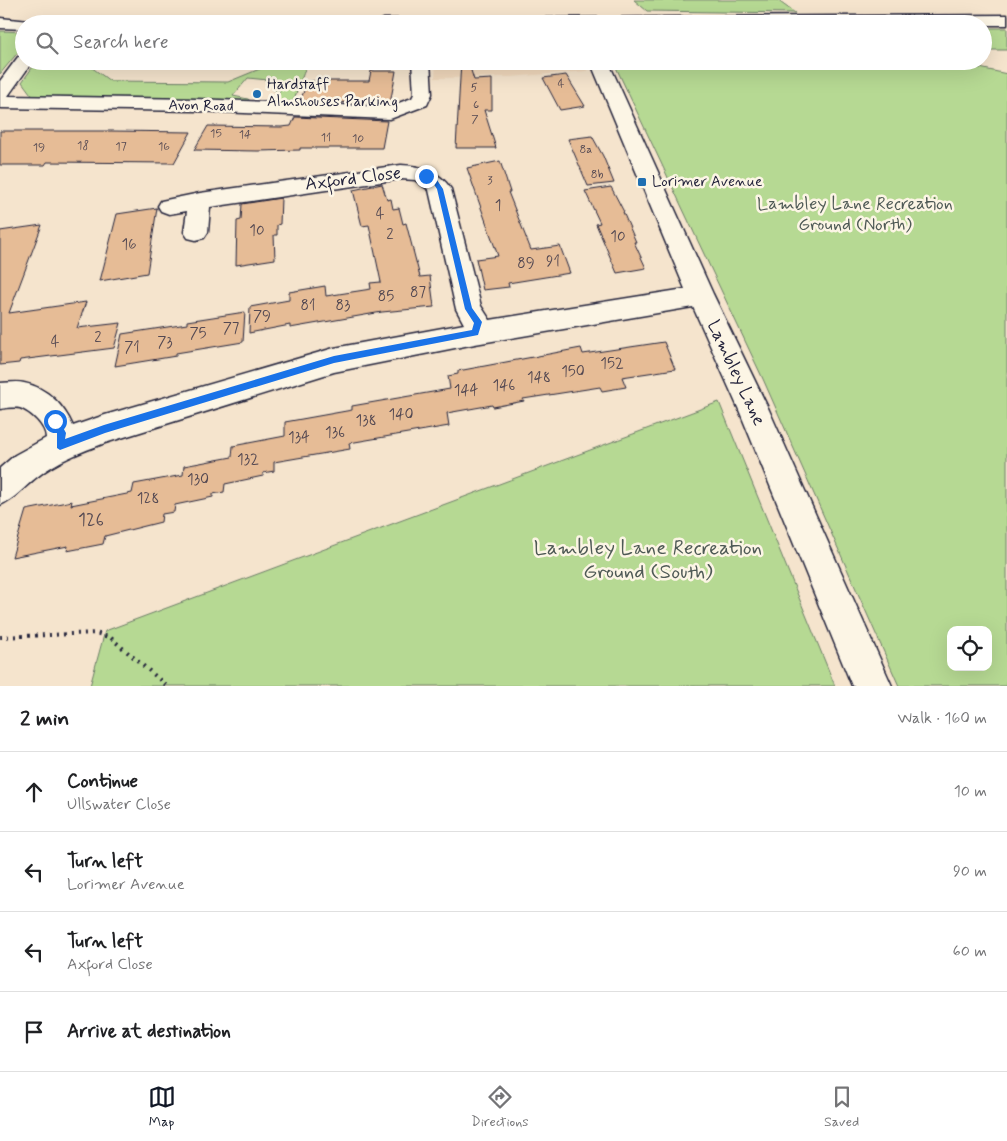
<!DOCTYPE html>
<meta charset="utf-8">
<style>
:root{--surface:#fff;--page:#f6f6f6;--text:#202124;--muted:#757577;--line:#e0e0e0;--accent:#111827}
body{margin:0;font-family:Mynerve,sans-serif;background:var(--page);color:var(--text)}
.controls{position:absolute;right:15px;bottom:15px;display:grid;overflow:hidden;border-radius:10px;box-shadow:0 5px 20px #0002}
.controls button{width:45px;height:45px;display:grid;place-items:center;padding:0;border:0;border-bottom:1px solid var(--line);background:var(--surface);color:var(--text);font:25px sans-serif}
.stop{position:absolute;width:15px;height:15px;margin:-11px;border:4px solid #1a73e8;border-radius:50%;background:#fff}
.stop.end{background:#1a73e8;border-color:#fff;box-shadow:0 1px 5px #0008}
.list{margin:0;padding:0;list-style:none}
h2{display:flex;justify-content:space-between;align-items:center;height:65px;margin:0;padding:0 20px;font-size:21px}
h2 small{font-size:16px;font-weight:400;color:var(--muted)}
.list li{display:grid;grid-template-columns:32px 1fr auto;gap:15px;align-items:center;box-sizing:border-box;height:80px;padding:0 20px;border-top:1px solid var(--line)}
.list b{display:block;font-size:19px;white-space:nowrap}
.list p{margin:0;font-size:16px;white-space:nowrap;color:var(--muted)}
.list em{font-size:16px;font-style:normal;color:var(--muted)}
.icon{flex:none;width:28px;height:28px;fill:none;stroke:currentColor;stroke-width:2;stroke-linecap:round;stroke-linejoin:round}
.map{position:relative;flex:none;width:1007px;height:686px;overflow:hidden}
.search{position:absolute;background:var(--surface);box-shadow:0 5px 20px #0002;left:15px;right:15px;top:15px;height:55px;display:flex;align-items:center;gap:12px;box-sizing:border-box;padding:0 18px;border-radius:28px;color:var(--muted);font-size:19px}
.sheet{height:385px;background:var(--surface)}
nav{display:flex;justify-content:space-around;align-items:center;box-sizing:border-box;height:70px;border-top:1px solid var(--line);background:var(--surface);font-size:14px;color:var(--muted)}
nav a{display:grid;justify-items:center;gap:2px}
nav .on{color:var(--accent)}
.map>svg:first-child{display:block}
.built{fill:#f0d8bc}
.green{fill:#b6d993;stroke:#6c7e67;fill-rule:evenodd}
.building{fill:#e6bc96;stroke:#22223b}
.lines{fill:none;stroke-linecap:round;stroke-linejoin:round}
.minor-casing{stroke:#22223b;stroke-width:3}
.path{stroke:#22223b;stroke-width:4;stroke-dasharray:2 5;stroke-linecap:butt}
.minor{fill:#fcf5e5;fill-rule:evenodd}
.route{fill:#1a73e8}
.poi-dot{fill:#1f6fb2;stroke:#fcf5e5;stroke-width:2}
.labels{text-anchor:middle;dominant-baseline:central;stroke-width:5;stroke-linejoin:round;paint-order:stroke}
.far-number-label{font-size:12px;fill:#534852}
.far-poi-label{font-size:15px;fill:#22223b;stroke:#fcf5e5;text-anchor:start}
.far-street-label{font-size:15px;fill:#22223b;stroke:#fcf5e5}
.number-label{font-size:15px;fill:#534852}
.street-label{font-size:18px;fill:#22223b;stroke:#fcf5e5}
.park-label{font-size:18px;fill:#4e5955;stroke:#fcf5e5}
.near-number-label{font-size:18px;fill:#534852}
.near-park-label{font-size:21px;fill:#4e5955;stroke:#fcf5e5}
</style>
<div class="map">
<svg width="1007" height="686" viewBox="0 0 1007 686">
<rect width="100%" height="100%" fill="#f5e4cd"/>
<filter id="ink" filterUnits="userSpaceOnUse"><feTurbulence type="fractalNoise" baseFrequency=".02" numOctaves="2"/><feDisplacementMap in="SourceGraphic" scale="10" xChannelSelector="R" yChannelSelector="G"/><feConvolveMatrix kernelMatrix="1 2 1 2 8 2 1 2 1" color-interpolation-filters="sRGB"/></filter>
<g filter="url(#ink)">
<path class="built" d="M436 61H583L587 71 510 77 435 78Z"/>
<path class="green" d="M634 0H777L795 13 647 11Z
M983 28H1007V50H983Z
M0 31 24 32V45L0 74Z
M37 61H83L110 81 228 82 279 61H308L292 105 271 104 280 91 273 90 278 81 248 78 233 96 248 99 253 103 33 97 22 82Z
M613 61H948L1007 74V686H899L763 379ZM951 630H988V667H951Z
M719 402 835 686H90L105 631Z"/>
<path class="building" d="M461 61H468L474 80 492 79V110H484L496 148H456Z
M371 71H396L390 104 300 101 308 81H369Z
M566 75 585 106 560 110 543 78Z
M295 117 387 121 382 148H300V150L258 151 194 150 208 126 281 127 291 126Z
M0 131H112L191 132 174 163 47 162 45 165H0Z
M592 136 603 156 614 183 588 186 568 139Z
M500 161 510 192H508L531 250 560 246 570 273 508 283 509 287 483 290 476 259 498 256 467 168Z
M382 184 387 200 391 199 393 209 399 208 403 224 406 223 420 277 430 276 434 307 382 312 290 328V325L249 333 250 307 289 300V292L325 286 326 296 371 289 370 283 381 282 369 225 362 226 353 190Z
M611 187 624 212H623L636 242H634L646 268 617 273 596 224 600 223 585 191Z
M281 198 280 224 277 225V235H274L275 259 236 265 237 221 241 220 242 204Z
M157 208 147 273 100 281 117 214Z
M42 225 9 313 86 302 77 328 121 323 114 348 20 360 19 363 0 365V231Z
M245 312 243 342 176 353V356L115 366 122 334 187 324V321Z
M664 342 675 369 622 377 626 387 602 391 600 387 523 399 524 401 493 407 492 405 447 413 449 426 349 443 350 449 274 462V471L263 473V476L225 484 224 492 213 494V497L175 505 174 512 162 514 161 522 105 536 103 544 67 551 68 546 12 557 26 510 72 501 71 505 132 493 134 484 183 475 184 466 232 457 233 446 285 436V422L352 410V406L450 389 448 376 458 374V371L581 348 583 354Z"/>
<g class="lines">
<defs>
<path id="minor" d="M1007 15V25L376 24 378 21 384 19Z
M0 18 30 21 32 24H24V29L0 28Z
M24 56V61H33L8 96 196 99 388 107 412 98 414 94 412 61H430L432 94 427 105 390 119 196 111 0 108V81L18 57Z
M590 61H608L713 294 769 410 892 686H852L739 410 693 307 475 344 334 372 105 443C81 452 57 461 37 477 24 487 15 499 0 505V468L15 455 46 438C46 426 31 412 20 408 15 407 6 408 0 409V383C8 383 17 381 24 383 48 388 64 406 73 426L105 415 334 348 464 324 456 309 429 190 415 180 401 179 210 207 208 232 204 238 196 240 188 238 184 232 187 211 169 214 161 211 158 206 161 201 200 193 401 165C422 166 439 171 451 189L481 306 490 320 685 289Z"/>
</defs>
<use href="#minor" class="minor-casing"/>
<path class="path" d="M0 637 96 633 111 638 167 686"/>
<use href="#minor" class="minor"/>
</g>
</g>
<path class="route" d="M426 174 437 180 443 189 472 308 482 322 478 335 334 363 105 433 60 450 57 448V433L51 421 55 417 58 418 66 433 65 439 104 425 334 356 472 330 474 323 465 309 437 189 433 183 423 177V176Z"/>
<g class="poi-dot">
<circle cx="257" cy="94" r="5"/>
<rect x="637" y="177" width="10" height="10" rx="2.5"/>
</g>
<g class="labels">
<g class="far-number-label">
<text x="561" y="84">4</text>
<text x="474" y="88">5</text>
<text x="476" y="105">6</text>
<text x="475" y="120">7</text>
<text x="216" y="134">15</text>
<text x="245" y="135">14</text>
<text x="326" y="138">11</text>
<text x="358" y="139">10</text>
<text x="83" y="146">18</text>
<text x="121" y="147">17</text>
<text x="164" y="147">16</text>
<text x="39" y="148">19</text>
<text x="586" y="150">8a</text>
<text x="597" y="175">8b</text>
<text x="490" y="181">3</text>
</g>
<g class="far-poi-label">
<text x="267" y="85">Hardstaff<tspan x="267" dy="17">Almshouses Parking</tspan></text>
<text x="652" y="182">Lorimer Avenue</text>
</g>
<g class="far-street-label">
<text transform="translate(201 106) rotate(1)">Avon Road</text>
</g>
<g class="number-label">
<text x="498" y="206">1</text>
<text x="380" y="214">4</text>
<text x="257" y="231">10</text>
<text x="390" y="235">2</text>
<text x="618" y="237">10</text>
<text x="129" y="245">16</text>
<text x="553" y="262">91</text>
<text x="526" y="264">89</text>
<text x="418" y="293">87</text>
<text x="386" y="297">85</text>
<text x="308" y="306">81</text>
<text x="343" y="306">83</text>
<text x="262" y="317">79</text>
<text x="231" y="329">77</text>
<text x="198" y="334">75</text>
<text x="98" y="338">2</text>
<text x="55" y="342">4</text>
<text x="165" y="343">73</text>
<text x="132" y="348">71</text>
<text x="612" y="364">152</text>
<text x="573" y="372">150</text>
<text x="539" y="378">148</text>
<text x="504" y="386">146</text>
<text x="466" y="391">144</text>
<text x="401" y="415">140</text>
<text x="366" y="421">138</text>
<text x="335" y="433">136</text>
<text x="299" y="438">134</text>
<text x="248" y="460">132</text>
<text x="198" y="480">130</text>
<text x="148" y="499">128</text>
</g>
<g class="street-label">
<text transform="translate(353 179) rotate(-7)">Axford Close</text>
<text transform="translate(736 373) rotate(65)">Lambley Lane</text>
</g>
<g class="park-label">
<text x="855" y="204">Lambley Lane Recreation<tspan x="855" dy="21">Ground (North)</tspan></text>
</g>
<g class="near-number-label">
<text x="91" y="520">126</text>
</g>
<g class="near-park-label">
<text x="648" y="548">Lambley Lane Recreation<tspan x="648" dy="24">Ground (South)</tspan></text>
</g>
</g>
</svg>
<div class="controls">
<button><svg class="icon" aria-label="locate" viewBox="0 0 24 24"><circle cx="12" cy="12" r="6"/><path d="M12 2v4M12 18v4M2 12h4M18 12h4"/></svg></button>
</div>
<div class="stop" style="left:55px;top:421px"></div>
<div class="stop end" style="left:426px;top:176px"></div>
<div class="search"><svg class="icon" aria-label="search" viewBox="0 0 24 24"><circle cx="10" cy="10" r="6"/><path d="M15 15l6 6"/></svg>Search here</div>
</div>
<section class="sheet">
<h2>2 min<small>Walk · 160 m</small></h2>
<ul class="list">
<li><svg class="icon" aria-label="ahead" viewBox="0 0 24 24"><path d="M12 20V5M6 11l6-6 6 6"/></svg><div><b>Continue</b><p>Ullswater Close</p></div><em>10 m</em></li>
<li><svg class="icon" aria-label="left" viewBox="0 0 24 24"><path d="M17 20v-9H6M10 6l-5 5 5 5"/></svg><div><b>Turn left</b><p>Lorimer Avenue</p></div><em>90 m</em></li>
<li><svg class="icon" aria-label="left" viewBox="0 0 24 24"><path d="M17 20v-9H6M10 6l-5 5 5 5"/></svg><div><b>Turn left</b><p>Axford Close</p></div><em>60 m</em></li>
<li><svg class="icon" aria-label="arrive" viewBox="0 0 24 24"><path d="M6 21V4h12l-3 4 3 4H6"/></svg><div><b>Arrive at destination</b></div></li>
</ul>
</section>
<nav>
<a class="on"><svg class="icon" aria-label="map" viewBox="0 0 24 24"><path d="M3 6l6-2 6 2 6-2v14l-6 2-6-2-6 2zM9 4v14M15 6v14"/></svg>Map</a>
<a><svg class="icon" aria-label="directions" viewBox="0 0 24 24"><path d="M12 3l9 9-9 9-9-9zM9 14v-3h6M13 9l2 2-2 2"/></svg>Directions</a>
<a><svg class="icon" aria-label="saved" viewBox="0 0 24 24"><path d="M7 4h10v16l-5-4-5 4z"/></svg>Saved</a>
</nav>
